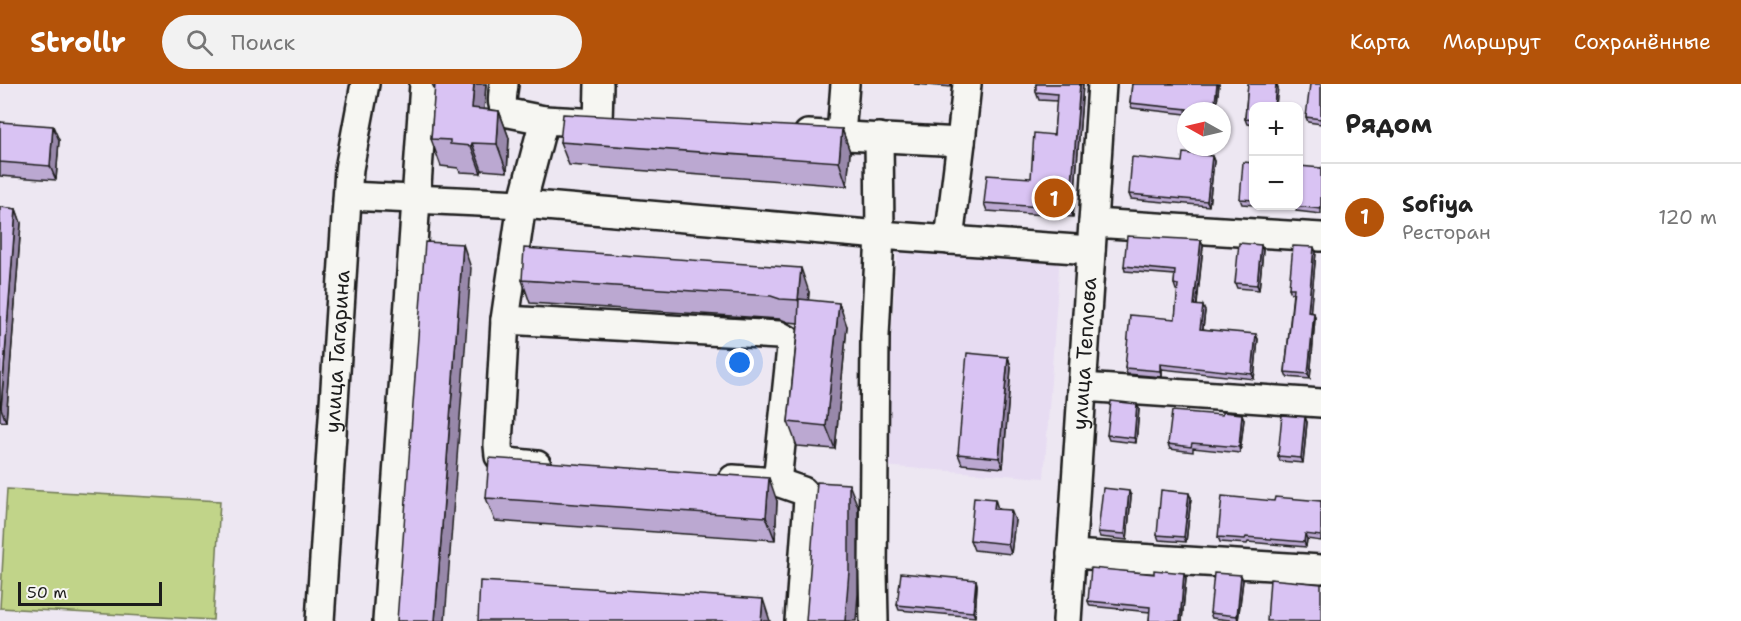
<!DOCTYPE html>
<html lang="ru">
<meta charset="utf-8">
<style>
:root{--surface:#fff;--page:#f2f2f2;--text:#222;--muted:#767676;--line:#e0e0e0;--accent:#b45309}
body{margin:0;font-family:"Shantell Sans",sans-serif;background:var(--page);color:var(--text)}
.controls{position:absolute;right:18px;top:18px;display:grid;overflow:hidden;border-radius:12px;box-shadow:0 2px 4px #0004}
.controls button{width:54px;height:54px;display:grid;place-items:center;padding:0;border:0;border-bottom:2px solid var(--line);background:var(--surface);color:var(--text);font:30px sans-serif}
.compass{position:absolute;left:1177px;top:18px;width:54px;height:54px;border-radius:50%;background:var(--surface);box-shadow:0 2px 4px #0004;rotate:278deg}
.scale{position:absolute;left:18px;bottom:15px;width:144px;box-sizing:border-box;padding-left:6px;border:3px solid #1c1c1c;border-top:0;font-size:16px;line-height:21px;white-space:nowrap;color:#1c1c1c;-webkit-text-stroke:4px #f6f6f2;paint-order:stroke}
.you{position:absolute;left:740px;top:279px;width:21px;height:21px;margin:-15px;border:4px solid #fff;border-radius:50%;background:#1a73e8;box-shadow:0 0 0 9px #1a73e833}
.badge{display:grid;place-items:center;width:39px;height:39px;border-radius:50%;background:var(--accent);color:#fff;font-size:20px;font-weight:700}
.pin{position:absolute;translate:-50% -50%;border:3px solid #fff;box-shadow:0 2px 6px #0006}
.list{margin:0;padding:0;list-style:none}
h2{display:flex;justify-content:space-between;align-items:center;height:78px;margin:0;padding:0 24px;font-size:26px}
h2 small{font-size:20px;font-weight:400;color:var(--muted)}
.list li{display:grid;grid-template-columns:39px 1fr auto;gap:18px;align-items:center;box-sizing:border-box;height:108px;padding:0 24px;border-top:2px solid var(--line)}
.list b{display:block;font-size:22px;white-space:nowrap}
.list p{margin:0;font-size:20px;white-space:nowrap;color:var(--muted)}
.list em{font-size:20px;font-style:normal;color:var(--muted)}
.icon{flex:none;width:33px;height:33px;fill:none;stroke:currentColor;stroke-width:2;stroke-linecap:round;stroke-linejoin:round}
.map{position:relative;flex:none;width:1321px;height:537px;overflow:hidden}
header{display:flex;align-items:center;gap:36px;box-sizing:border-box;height:84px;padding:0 30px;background:var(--accent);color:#fff}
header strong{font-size:28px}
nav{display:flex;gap:33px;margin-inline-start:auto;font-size:21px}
.search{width:420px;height:54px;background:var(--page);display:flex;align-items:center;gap:15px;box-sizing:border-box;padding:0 21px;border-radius:33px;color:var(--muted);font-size:22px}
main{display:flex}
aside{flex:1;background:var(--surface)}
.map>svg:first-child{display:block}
.built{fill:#e7dcf2}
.green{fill:#c1d489;stroke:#6e7852;stroke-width:1.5}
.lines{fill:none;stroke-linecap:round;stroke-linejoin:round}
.minor-casing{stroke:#1c1c1c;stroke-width:32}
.minor{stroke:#f6f6f2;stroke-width:27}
.wall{fill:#bba8d1;stroke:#1c1c1c;stroke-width:1.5}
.shaded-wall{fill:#9888aa;stroke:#1c1c1c;stroke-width:1.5}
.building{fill:#d9c3f3;stroke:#1c1c1c;stroke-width:1.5}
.labels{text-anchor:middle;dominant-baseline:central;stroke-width:4.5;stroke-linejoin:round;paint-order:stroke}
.street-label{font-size:21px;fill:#1c1c1c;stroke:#f6f6f2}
</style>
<header>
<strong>Strollr</strong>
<div class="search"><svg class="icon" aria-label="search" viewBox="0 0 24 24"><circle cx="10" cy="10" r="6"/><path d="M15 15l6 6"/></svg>Поиск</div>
<nav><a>Карта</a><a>Маршрут</a><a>Сохранённые</a></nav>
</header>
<main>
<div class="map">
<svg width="1321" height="537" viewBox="0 0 1321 537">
<rect width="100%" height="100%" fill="#ede7f2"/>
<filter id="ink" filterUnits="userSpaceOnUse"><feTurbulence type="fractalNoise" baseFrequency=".0167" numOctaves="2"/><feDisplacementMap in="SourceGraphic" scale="12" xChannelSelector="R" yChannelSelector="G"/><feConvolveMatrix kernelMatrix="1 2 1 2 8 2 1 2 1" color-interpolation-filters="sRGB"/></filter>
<g filter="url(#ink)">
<path class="built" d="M898 160 1060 171 1044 394 882 382Z"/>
<path class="green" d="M7 405 220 417 213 536 0 524Z"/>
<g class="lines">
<defs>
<g id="minor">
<path d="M504 0C503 11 499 22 509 29L544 36"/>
<path d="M598 39 599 0"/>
<path d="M808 50 961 58 967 0"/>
<path d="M841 51 845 0"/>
<path d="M348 112 522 120 880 151 1091 166"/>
<path d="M1093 139 1321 153"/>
<path d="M949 156 961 58"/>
<path d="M505 236 522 120 544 36 599 39"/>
<path d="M1082 303 1321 319"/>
<path d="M537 381 506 378 499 372 498 361 505 236 779 251 788 256 791 264 777 398"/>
<path d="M733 395 777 398 803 407 808 415 799 537"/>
<path d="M1071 470 1321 485"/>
<path id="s1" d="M320 537 349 85 365 0"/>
<path d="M387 537 424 0"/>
<path d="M874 537 873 488 875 252 880 151 879 53"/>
<path id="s2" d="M1067 537 1102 0"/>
</g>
</defs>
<use href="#minor" class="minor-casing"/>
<use href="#minor" class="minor"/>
</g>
<path class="wall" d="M432 0H486L484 25 499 27 509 54 507 88 482 86 481 89 460 88 458 84 441 82 431 55 435 6Z
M914 0H951V3Z
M1036 0H1083L1073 133 987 127 984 119 1031 94 1054 51 1057 17 1039 16 1036 8Z
M1132 0H1219L1216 27 1186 30 1132 24 1130 19Z
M1248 0H1277L1278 4 1254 22V41L1247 40 1245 35Z
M1321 0V40L1308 38 1306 33Z
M0 38 59 56 56 96 0 92Z
M842 45 850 68 847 102 569 81 560 58Z
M1212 72 1214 77 1209 122 1131 115 1129 110 1182 78Z
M1254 79V121L1242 120 1240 115Z
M1321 84V130L1296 127 1294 122Z
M0 123 16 125 21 139 6 338 0 337Z
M1201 156 1203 162 1197 221 1205 227 1203 245 1258 255 1254 295 1162 285V293L1127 290 1125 284 1175 235 1178 206H1176L1174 200 1175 191 1125 187 1124 182Z
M1261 161 1263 166 1259 206 1237 204 1235 199Z
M1316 168 1310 228 1314 229 1315 234 1310 295 1287 293 1285 288 1293 209H1291L1289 204Z
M522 196 809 208 808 216 847 242 835 365 797 362 788 338 798 239 788 238 780 235 530 219Z
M1008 273 1011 283 1003 384 962 380 958 370Z
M1139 325 1136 359 1109 356 1107 351Z
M1305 333 1307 338 1303 379 1280 377 1278 372Z
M1244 335 1240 369 1193 364V368L1170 365 1168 360Z
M1131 412 1127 456 1100 453 1098 448Z
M486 414 777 417 775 456 495 437Z
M1191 414 1186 458 1159 456 1157 451Z
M1274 417H1321V457L1307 455 1306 463 1248 458 1247 460 1220 458 1218 453Z
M998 425 1015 436 1011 470 974 466 970 456Z
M1184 489 1186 494 1182 537H1149L1150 528 1090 522 1088 517Z
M976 496 977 501 975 533 899 526 897 521Z
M1243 496 1238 537 1212 534 1210 529Z"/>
<path class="shaded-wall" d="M474 0H486L482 52 472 24Z
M1080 0H1083L1073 133 1070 125Z
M1217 0H1219L1216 27H1214Z
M1276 0 1278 4 1276 22H1274Z
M499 27 509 54 507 88 497 60Z
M53 42 59 56 56 96 50 82Z
M842 45 850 68 847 102 839 78Z
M472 59 482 86 481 89 471 62Z
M1212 72 1214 77 1209 122 1207 117Z
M16 125 21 139 6 338 1 324Z
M1201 156 1203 162 1196 226 1194 221Z
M463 160 471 184 445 537H435Z
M1261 161 1263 166 1259 206 1257 201Z
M1314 163 1316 168 1310 233 1308 228Z
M801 184 809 208 807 240 798 216Z
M839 219 847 242 835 365 826 342Z
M1203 222 1205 227 1202 250 1200 245Z
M1314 229 1315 234 1310 295 1308 290Z
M1256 250 1258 255 1254 295 1252 290Z
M1008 273 1011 283 1003 384 999 374Z
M1160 280 1162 285V293L1160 287Z
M1137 320 1139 325 1136 359 1134 354Z
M1242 330 1244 335 1240 369 1239 363Z
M1305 333 1307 338 1303 379 1301 374Z
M769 394 777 417 775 456 766 433Z
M849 400 858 423V510L856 537H845Z
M1129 407 1131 412 1127 456 1125 450Z
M1189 409 1191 414 1186 458 1184 453Z
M995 415 998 425H994Z
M1011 426 1015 436 1011 470 1008 460Z
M1305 450 1307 455 1306 463 1304 458Z
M1184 489 1186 494 1182 537H1180Z
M1241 491 1243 496 1238 537 1237 532Z
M976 496 977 501 975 533 973 528Z
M763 515 770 537H761Z"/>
<path class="building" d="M435 0H474L472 24 499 27 497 60 472 59 471 62 450 60V56L431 55Z
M1036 0H1080L1070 125 984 119 987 91 1031 94 1034 49 1054 51 1057 10 1036 8Z
M1132 0H1217L1214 27H1186L1187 25 1130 19Z
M1248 0H1276L1274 22H1254V36L1245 35Z
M1310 0H1321V35L1306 33Z
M563 30 842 45 839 78 560 58Z
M0 38 53 42 50 82 0 78Z
M1183 69 1212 72 1207 117 1129 110 1132 73 1182 78Z
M1243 78 1254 79V116L1240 115Z
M1299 82 1321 84V125L1294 122H1299Z
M0 123 16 125 1 324H0Z
M1127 152 1201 156 1194 221 1203 222 1200 245 1256 250 1252 290 1160 280V287L1125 284 1130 231 1175 235 1178 201 1174 200 1175 187 1124 182Z
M425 158 463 160 435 537H397Z
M1239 159 1261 161 1257 201 1235 199Z
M1293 162 1314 163 1308 228 1314 229 1308 290 1285 288 1294 204H1289Z
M524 164 801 184 798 216 780 215 771 212 522 196Z
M799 215 839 219 826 342 788 338 798 242Z
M967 269 1008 273 999 374 958 370Z
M1111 317 1137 320 1134 354 1107 351Z
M1172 327 1222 331V328L1242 330 1239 363 1192 359 1191 363 1168 360Z
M1282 331 1305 333 1301 374 1278 372Z
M489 374 769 394 766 433 486 414Z
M817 398 849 400V487L845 537H806Z
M1103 404 1129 407 1125 450 1098 448Z
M1161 406 1189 409 1184 453 1157 451Z
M1222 412 1274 417 1275 413 1321 417V452L1305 450 1304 458 1246 453 1245 455 1218 453Z
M974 413 995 415 994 425 1011 426 1008 460 970 456Z
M1091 484 1154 490V486L1184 489 1180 537H1149L1150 523 1088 517Z
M901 489 976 496 973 528 897 521Z
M1214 489 1241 491 1237 532 1210 529Z
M1270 495 1321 500V537H1267Z
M480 497 763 515 761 537H478Z"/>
</g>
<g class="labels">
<g class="street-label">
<text stroke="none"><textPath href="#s1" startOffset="270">улица Гагарина</textPath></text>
<text stroke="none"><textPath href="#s2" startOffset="268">улица Теплова</textPath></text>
</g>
</g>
</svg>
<div class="controls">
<button>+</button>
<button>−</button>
</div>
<svg class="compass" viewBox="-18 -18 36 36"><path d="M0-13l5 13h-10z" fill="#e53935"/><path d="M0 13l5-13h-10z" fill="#767676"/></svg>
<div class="scale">50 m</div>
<div class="you"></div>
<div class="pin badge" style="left:1054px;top:114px">1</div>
</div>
<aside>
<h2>Рядом<small></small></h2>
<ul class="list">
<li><span class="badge">1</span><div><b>Sofiya</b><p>Ресторан</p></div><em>120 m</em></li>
</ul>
</aside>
</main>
